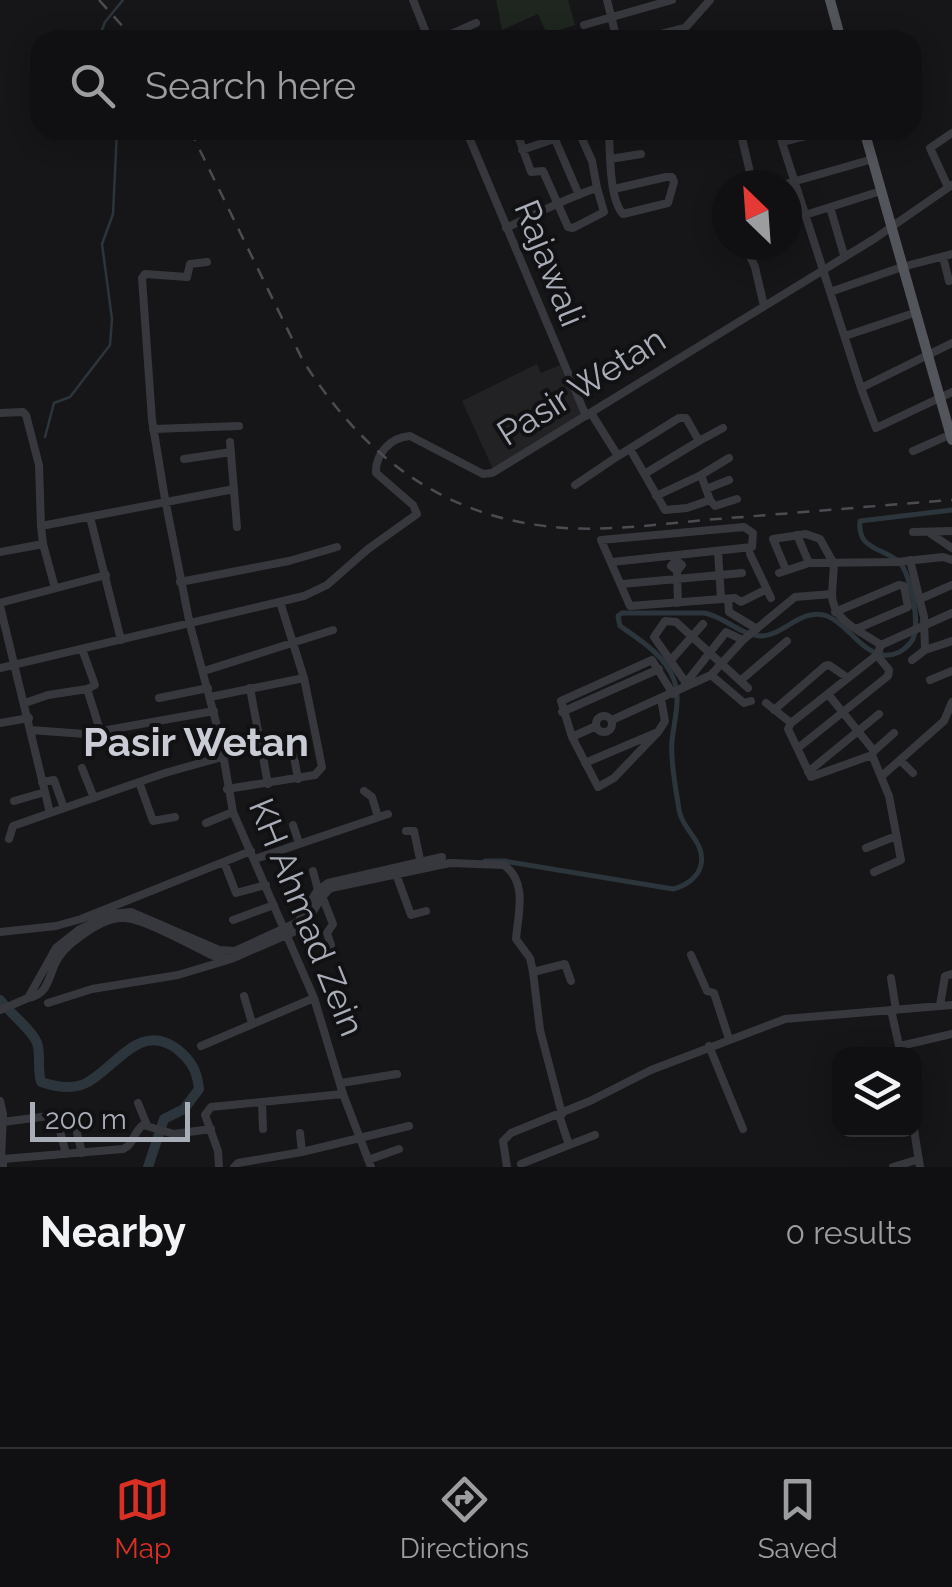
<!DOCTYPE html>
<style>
:root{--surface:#101012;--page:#1e1e20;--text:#f1f3f6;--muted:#9c9d9f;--line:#303032;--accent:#d93025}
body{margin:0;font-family:Raleway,sans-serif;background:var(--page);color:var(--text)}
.controls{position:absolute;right:30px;bottom:30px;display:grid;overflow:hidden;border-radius:20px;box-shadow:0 5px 25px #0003}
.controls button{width:90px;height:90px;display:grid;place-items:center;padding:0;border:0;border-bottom:2px solid var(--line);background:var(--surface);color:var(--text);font:50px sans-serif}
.compass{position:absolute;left:712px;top:170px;width:90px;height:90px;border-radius:50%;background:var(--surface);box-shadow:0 5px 25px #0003;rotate:335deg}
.scale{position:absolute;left:30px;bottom:25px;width:160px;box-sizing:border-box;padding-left:10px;border:5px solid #a8adb8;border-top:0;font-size:28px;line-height:35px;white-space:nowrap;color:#a8adb8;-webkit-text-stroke:8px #111113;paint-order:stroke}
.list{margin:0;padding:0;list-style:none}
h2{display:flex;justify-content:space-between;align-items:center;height:130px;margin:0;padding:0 40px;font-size:42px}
h2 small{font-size:32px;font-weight:400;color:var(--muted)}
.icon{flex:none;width:55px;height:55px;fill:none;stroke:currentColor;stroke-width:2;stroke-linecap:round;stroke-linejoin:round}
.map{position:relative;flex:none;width:952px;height:1167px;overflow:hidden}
.search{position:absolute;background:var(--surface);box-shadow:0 5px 25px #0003;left:30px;right:30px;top:30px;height:110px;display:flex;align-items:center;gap:25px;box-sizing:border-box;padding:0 35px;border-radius:30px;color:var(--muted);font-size:38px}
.sheet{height:280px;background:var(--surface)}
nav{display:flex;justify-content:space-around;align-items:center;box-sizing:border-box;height:140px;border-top:2px solid var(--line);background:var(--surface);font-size:28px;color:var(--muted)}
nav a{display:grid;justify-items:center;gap:5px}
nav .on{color:var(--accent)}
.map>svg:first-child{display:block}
.built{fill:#222225}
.green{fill:#1e261f}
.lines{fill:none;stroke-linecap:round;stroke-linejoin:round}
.stream{stroke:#2c353c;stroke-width:2.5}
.canal{stroke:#2c353c;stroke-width:5}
.river{stroke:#2c353c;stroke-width:10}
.minor{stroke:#37383d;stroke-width:8}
.major{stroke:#53555c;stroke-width:10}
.rail{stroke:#4a4c52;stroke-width:2.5;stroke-dasharray:12 10;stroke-linecap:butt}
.labels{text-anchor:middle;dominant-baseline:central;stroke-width:8;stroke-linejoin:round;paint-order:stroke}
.street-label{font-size:35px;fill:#a8adb8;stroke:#111113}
.quarter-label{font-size:40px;font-weight:bold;fill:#c9ccd4;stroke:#111113}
</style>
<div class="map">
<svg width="952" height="1167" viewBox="0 0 952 1167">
<rect width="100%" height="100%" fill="#161618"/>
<path class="built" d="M537 364 541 373 560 365 583 416 493 469 462 401Z"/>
<path class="green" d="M496 0H568L575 25 547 34 538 14 502 30Z"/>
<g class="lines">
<path class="stream" d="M98 40 105 22 123 0
M45 437 54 403 70 397 110 345 112 319 102 244 113 214 117 130"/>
<path class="canal" d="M485 861H504L673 889C685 886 698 878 701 865 706 842 682 830 679 810 676 788 670 762 672 741 674 721 681 699 674 680 665 655 640 640 620 626L618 616 622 613H704C724 616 741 636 762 636 784 635 802 607 827 616 848 624 860 652 884 655 894 656 904 651 911 642 922 629 911 573 899 562 882 547 857 550 860 521L952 510"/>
<path class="river" d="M0 1000C10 1013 33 1031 37 1043 41 1054 37 1068 41 1082 56 1087 74 1090 88 1082 116 1067 140 1021 177 1049 192 1061 197 1071 199 1089L184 1109 164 1119 148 1167"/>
<path class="minor" d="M413 0 429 40
M607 0 617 40
M584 25 672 0
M438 40 476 23
M637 40 685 28 710 0
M466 130 586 416
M551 130 579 195
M578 130 592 161 597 188
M609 130C610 152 609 199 623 214L668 203 674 182 672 177H666L614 189
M740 130 753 185
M778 130 861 388
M782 142 829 130
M522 150 554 139
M610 159 641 154
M782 185 873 159
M948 187 930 148 952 133
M830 207 844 255
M805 215 881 191
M506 228C536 214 566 198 597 188L604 212 573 228 568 227 543 171 531 172 516 130
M745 245 755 267 764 306
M943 257 949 281
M207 262 190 264 187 277 145 274 142 278 152 420 165 499 190 625 220 737 233 812 314 998 343 1094 371 1167
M830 292 902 267 952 254
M845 336 914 313
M952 343 861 388 876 428 952 392
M0 413 23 412 26 415 39 465 41 526
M591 413 618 456 679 418H686L699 441 646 473
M153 429 239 426
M699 441 723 428
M230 442 237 527
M630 449 665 510 687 508 710 500 701 475 729 458
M913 451 952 434
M184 459 231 452
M575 485 618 456
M706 489 729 480
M656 496 701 475
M710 500 715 506 737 499
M90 517 121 640
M913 532 952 531
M931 534 952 548
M797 535 809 563
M43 544 55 588
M718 551 721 599
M0 552 43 544 41 526 234 489
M750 554 771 598
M910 560 924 617 925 650
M612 562 752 547 753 533 744 527 601 540 630 606 735 598 741 602 767 589
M786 570 773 539 806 534 820 539 834 564 832 594
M677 571 671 566 676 560 682 565 677 571 678 603
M779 573 809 563 897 562 943 557 952 560
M180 582 289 561 337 547
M622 584 742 573
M920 599 952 585
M728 600 729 612 757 629
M0 603 106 575
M0 606 50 813 165 773 289 738
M835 612 899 585 904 586 908 607 856 629
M82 649 95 685 87 689 100 730
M671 660 703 624
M912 660 925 650 952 641
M0 668 304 596 327 585 368 549 417 514 413 505 376 473C375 454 391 437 410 436L483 474 492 473 874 239 952 185
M204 671 333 630
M711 675 744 703 751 701
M930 680 952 671
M740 681 787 641
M686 683 654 637 665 621 676 622 748 688
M685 684 726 632 743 640
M250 688 268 784
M828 694 874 751 872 755 889 796 901 860 874 872
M210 697 304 678
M159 698 208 688
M25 703 48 695 87 689
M766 703 791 723 788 729 811 777 872 755
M774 710 825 666 829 665 848 678
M562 712 659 669
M596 724a8 8 0 1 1 16 0a8 8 0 1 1-16 0Z
M612 720 711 675 743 640 795 597 832 594C832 621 861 631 881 645
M0 723 29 718
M791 723 877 655 881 645 952 613
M31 730 85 734 214 711
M658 732 614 778 598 787 572 737 561 701 652 660 673 694
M572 737 596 726
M798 748 888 676 889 670 877 655
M874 751 894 733
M294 757 298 779
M900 760 913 773
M585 763 658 732 665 721 661 699
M82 768 94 798
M808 772 879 714
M883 775 944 721 952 702
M42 782 54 780 64 808
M139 782 153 821 175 817
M227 789 315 775 322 767 304 678 280 602
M364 791 372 797 378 817
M14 801 45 792
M206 823 233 812
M293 825 299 843
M406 831H414L421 864
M9 839 13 826 50 813
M866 848 896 836
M255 859 388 814
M224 862 236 893 266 885
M313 871 318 890
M396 874 411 915 426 911
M322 896 333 924 327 933 331 945
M233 920 274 905
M0 932 56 926 81 919 251 851
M691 955 707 991 714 993 729 1039
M891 978 896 1010
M244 996 252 1023
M28 998C47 995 48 980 55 964 60 952 71 943 81 936 92 927 110 917 124 918 144 918 197 949 218 958L231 959 298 930C314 918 316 899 331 888L450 863 504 865C528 882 518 914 516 939L530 958 533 972
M48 1003 92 989 178 975 228 960
M940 1005 945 976 952 974
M0 1010 28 998 56 948 80 929 111 914 131 912 219 950 235 951 298 922 317 891 328 883 442 857
M891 1010 901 1054
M201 1046 314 998
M709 1046 743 1129
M900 1046 952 1034
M341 1083 397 1074
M0 1101 3 1114 1 1159
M138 1103 147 1125
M262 1103 263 1129
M562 1114 540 1030 533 972 565 964 571 981
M3 1122 56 1115 66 1154
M914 1130 920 1167
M77 1133 82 1153
M300 1133 302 1152 409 1126
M569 1145 595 1135
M368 1160 399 1149
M521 1164 569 1145 559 1115
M3 1167V1159L123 1149C134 1145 133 1132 143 1125L174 1134 211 1129
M219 1167 218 1151 205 1115 211 1107 343 1094
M234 1167 238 1163 302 1152
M507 1167 503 1141 511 1133 590 1101 651 1070 785 1019 952 1005
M893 1167 919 1159"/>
<path class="major" d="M830 0 841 40
M864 130 952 440"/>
<path class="rail" d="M99 0 135 40
M190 130 302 359C364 458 446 520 565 528 616 531 667 523 717 519 795 513 874 506 952 500"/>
</g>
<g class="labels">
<g class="street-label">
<text transform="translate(550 263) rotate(68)">Rajawali</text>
<text transform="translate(581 386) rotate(-32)">Pasir Wetan</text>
<text transform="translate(307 917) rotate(68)">KH Ahmad Zein</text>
</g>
<g class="quarter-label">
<text x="196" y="741">Pasir Wetan</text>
</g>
</g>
</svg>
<div class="controls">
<button><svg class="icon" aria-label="layers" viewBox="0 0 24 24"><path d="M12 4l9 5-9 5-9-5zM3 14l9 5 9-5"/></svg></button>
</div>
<svg class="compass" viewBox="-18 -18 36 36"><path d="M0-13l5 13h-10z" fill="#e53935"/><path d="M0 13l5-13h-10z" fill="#9c9d9f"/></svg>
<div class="scale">200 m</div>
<div class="search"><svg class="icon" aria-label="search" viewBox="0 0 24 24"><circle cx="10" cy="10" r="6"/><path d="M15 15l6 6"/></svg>Search here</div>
</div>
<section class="sheet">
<h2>Nearby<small>0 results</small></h2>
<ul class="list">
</ul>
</section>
<nav>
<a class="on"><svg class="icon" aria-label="map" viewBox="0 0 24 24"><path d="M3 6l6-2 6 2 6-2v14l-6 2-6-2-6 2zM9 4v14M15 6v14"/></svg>Map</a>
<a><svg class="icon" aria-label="directions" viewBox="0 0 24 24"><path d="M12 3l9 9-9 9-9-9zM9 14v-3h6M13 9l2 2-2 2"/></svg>Directions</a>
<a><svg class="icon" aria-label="saved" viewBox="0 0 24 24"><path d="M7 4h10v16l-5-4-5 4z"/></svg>Saved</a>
</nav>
